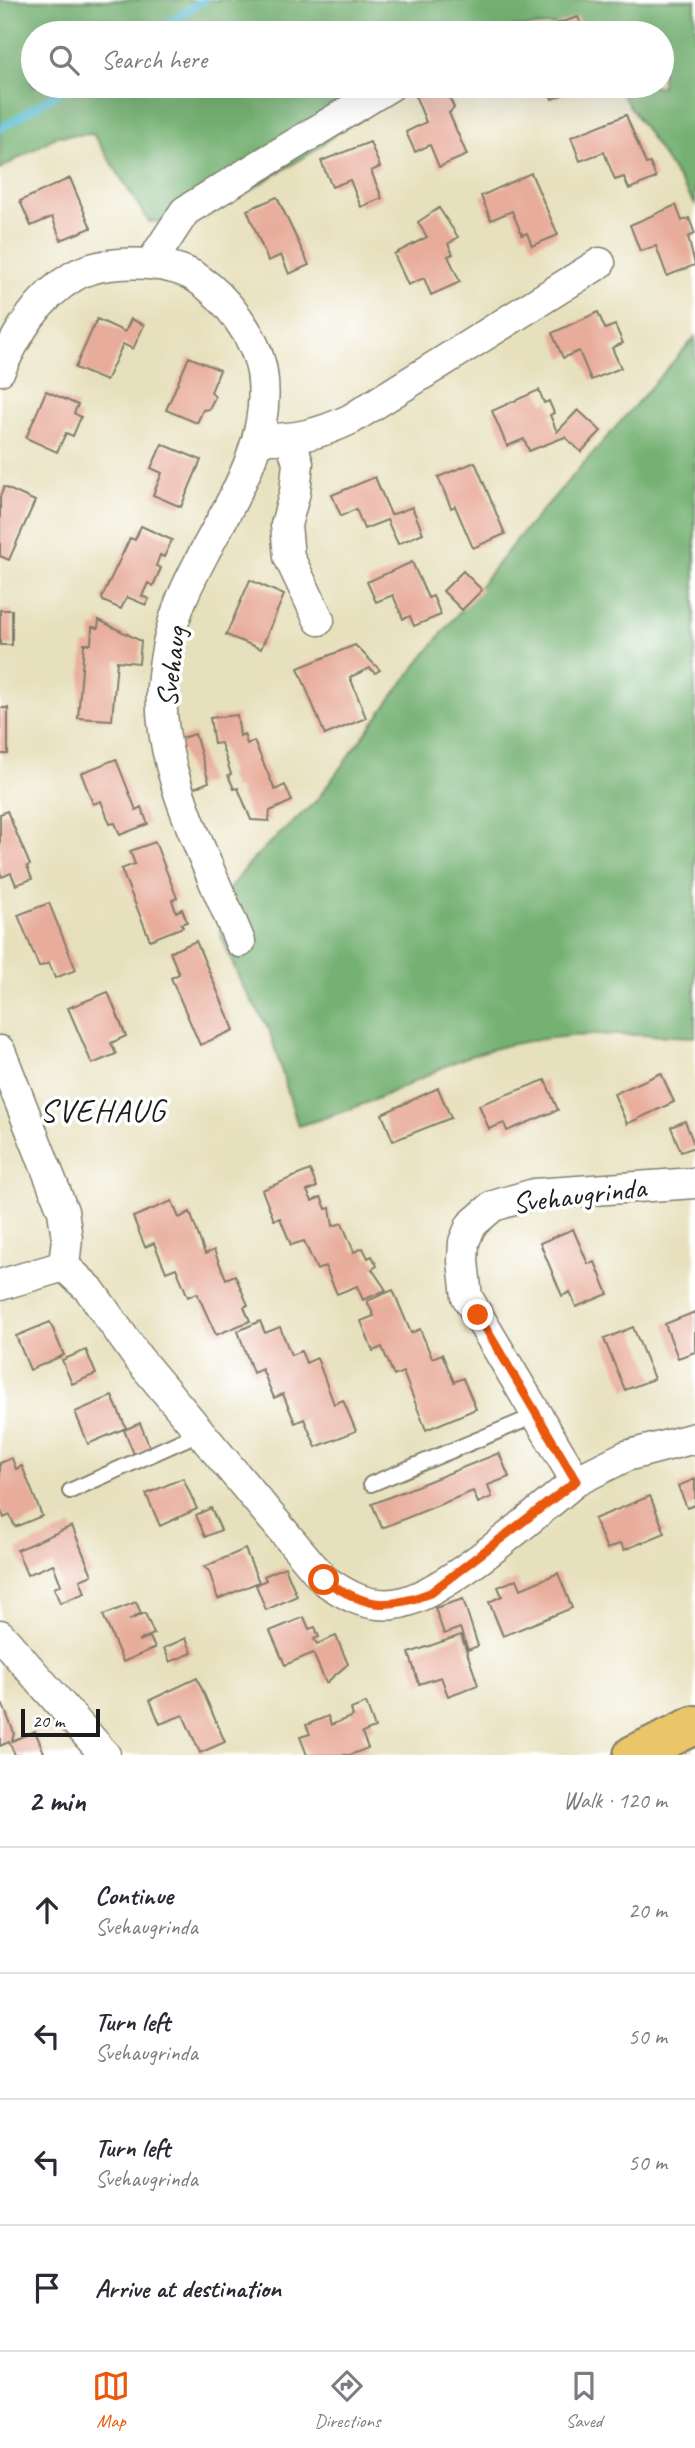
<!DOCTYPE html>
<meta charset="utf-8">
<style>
:root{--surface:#fff;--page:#f7f7f7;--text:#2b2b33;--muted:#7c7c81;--line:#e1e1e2;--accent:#ea580c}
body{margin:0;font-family:Caveat,sans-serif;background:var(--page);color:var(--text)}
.scale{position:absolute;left:21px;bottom:18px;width:79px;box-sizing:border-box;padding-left:7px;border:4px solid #1c1c1c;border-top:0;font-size:19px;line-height:24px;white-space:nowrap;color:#1c1c1c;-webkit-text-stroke:5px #fff;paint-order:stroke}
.stop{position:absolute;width:21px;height:21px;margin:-16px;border:5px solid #ea580c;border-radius:50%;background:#fff}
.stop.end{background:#ea580c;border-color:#fff;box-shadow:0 2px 7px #0008}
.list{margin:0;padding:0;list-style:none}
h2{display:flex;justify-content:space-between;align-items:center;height:91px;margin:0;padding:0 28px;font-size:30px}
h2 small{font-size:23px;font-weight:400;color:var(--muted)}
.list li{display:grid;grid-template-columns:46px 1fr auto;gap:21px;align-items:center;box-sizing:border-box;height:126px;padding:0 28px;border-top:2px solid var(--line)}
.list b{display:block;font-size:26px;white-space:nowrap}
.list p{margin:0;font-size:23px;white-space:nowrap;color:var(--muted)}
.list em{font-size:23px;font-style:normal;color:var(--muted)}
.icon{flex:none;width:38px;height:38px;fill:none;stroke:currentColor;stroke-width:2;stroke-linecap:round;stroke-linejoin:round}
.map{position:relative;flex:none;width:695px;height:1755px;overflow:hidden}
.search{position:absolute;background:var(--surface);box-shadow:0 7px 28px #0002;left:21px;right:21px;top:21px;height:77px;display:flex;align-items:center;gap:18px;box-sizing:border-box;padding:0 24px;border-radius:38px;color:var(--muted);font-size:26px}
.sheet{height:595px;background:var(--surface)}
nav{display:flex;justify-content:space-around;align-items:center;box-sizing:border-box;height:98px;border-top:2px solid var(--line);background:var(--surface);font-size:19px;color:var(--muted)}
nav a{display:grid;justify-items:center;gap:4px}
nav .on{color:var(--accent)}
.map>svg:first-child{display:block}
.forest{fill:#74b172;stroke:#486647;stroke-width:2}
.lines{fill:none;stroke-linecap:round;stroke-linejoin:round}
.stream{stroke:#55bcd2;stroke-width:8}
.building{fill:#e8ac9a}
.lane-casing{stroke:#827e6c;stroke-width:18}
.street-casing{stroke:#827e6c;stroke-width:33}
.highway-casing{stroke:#827e6c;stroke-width:42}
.lane{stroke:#fff;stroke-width:14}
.street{stroke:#fff;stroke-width:30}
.highway{stroke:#eac669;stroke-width:38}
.route{stroke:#ea580c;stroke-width:9}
.labels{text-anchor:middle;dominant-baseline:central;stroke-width:7;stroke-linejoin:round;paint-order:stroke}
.street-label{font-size:30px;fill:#1c1c1c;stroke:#fff}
.neighbourhood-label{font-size:32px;letter-spacing:2px;fill:#1c1c1c;stroke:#fff}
</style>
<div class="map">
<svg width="695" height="1755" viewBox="0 0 695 1755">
<rect width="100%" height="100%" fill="#fff"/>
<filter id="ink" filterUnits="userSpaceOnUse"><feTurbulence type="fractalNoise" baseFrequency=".0143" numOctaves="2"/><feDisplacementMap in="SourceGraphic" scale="14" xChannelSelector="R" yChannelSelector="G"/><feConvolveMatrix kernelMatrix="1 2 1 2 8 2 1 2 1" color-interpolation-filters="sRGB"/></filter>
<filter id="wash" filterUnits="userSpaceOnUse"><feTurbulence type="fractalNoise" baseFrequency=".00686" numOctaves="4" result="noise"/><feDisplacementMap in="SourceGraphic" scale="28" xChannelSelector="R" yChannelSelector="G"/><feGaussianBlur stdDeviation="1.57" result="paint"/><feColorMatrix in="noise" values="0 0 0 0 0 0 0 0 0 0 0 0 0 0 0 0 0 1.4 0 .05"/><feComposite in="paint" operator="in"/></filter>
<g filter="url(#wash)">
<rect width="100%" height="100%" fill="#e7e0bc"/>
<path class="forest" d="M0 0H695V204L616 86H662V33H576L569 24 510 28 486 33H33V86H396L311 153 204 218 149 222 93 134 57 136 0 169Z
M695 337V1037C613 1033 529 1030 452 1063 434 1071 417 1081 399 1089 366 1104 333 1116 298 1126L269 1029 243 987 221 937 219 901 256 856 316 801 400 686 519 537Z"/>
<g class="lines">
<path class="stream" d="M152 33 204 0
M0 129 69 86"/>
</g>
<g id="blocks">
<path class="building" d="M578 17 584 33H559L556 24Z
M438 86H445L454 108 449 113 467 155 439 167 430 145 415 152 406 132 426 122 415 95Z
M546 86H584L552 99Z
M626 115 646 164 650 163 656 178 629 189 624 177 615 180 604 152 580 161 571 137Z
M370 142 380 167 371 171 382 198 361 207 350 180 332 187 321 161Z
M531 173 558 235 532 246 527 233 522 235 512 211 491 220 481 196Z
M70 178 91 228 61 240 52 217 31 226 20 201Z
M277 197 309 265 289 274 281 255 268 261 247 210Z
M676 205 682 221 689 218 695 234 688 237 695 265 667 276 656 246 640 251 630 225Z
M439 208 458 237 448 244 453 254 448 256 460 282 431 295 424 278 408 285 394 254 427 237 418 222Z
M598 312 605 329 615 325 623 343 612 348 621 368 591 380 579 351 563 358 552 333Z
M97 319 125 332 131 319 144 325 133 349 123 344 106 381 75 368Z
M189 357 220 370 211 392 215 397 209 409 203 410 197 423 166 410Z
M539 390 544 403 549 401 554 413 550 415 557 432 578 410 601 431 581 452 565 437 529 451 524 439 507 446 492 411Z
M46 391 78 405 74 413 81 417 73 436 66 433 57 452 26 438Z
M162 444 201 460 181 507 153 495 162 473 151 468Z
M475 462 505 534 473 548 455 506 451 508 438 477Z
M375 477 391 515 412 507 423 533 398 544 387 520 364 529 356 509 341 516 332 495Z
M4 487 35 501 9 560 0 556V497Z
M141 526 172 540 164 557 160 555 156 566 161 568 153 586 148 583 142 596 149 599 146 605 127 597 121 609 103 601 102 597 130 538 135 540Z
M412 562 428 598 433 596 441 615 414 626 410 616 403 619 393 595 376 602 367 582Z
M463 571 482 590 462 610 443 591Z
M250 580 284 595 261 649 226 635Z
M0 610H12V645H0Z
M99 620 141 641 139 663 117 661 112 720 78 718 84 644H91L92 627 98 628Z
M355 645 380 670 375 673 370 668 350 677 366 718 325 735 298 668Z
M0 708H8V754H0Z
M237 715 240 736 244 734 247 744 254 741 275 790 285 785 292 801 270 811 269 821 251 820 238 788 234 789 228 775 231 774 221 743 214 744 210 718Z
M195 734 209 782 194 788 178 739Z
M116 759 136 810 141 807 148 824 120 835 115 823 110 824 101 801 93 804 81 773Z
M7 811 30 865 27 866 32 879 16 885 11 873 2 877 0 872V814Z
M155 842 177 898 172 900 176 912 182 909 187 922 181 924 183 927 150 940 121 869 135 864 130 851Z
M49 903 76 970 55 978 49 963 39 967 18 915Z
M196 941 234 1030 200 1045 171 978 179 974 170 952Z
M108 992 126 1036 111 1043 116 1054 92 1064 68 1008Z
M661 1073 674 1102 627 1124 614 1094Z
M545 1080 558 1110 507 1131 504 1123 489 1129 479 1105Z
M438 1088 451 1118 393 1141 382 1114Z
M685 1121 695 1147 681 1152 671 1127Z
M310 1170 317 1187 307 1191 312 1201 321 1197 326 1209 330 1208 333 1226 342 1223 354 1252 363 1248 368 1258 372 1256 377 1266 372 1269 386 1290 363 1300 357 1286 337 1294 325 1266 317 1270 304 1241 291 1245 280 1218 274 1220 262 1190Z
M172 1201 179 1218 190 1212 205 1254 214 1250 226 1279 235 1275 248 1305 244 1307 250 1321 216 1335 197 1293 188 1297 176 1268 166 1272 154 1243 145 1247 133 1217Z
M573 1229 588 1264 595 1262 608 1294 576 1307 570 1292 562 1296 540 1243Z
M393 1290 411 1333 420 1329 432 1358 442 1354 454 1382 463 1378 476 1409 426 1430 403 1372 394 1376 382 1347 373 1351 361 1321 374 1316 367 1301Z
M695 1312V1352L678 1358 665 1324Z
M260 1321 265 1333 280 1327 291 1355 301 1351 306 1363 317 1358 334 1404 343 1400 356 1431 316 1447 304 1419 295 1423 283 1394 274 1398 262 1369 253 1373 238 1331Z
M50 1322 64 1355 30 1370 16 1336Z
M633 1327 654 1379 625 1390 604 1339Z
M86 1350 96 1374 72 1384 62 1360Z
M112 1396 126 1428 88 1444 75 1412Z
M140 1423 150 1448 134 1454 124 1430Z
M499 1453 509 1477 488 1485 492 1497 478 1503 473 1491 382 1528 372 1504Z
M12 1458 16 1469 22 1466 42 1516 15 1527 10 1515 4 1518 0 1509V1463Z
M183 1478 197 1509 160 1526 146 1494Z
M695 1479V1505L687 1508 678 1486Z
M650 1496 665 1533 624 1550 621 1543 607 1549 594 1519Z
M211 1508 221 1530 205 1537 196 1515Z
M72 1526 92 1575 80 1580 85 1593 60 1603 54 1588 61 1585 53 1564 27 1575 17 1550Z
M245 1549 259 1582 218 1599 209 1571 204 1567Z
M285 1567 297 1596 266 1610 256 1585 266 1580 264 1576Z
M558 1573 572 1608 503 1636 489 1602 502 1596 498 1587 517 1579 521 1589Z
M463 1599 478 1646 468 1650 460 1628 444 1634 435 1608Z
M136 1602 141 1613 129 1620 145 1613 154 1634 138 1641 150 1637 155 1648 123 1662 103 1615Z
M304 1617 309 1629 315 1627 319 1637 314 1639 317 1644 336 1636 348 1664 326 1683 313 1653 285 1665 270 1631Z
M461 1635 478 1685 448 1696 441 1677 419 1684 409 1653Z
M186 1638 192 1653 170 1662 164 1648Z
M197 1678 225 1742 200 1753 183 1715 160 1724 150 1700Z
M366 1703 375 1728 362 1733 368 1748 350 1755H307L300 1737 310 1734 306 1725 328 1716 331 1725 353 1716 351 1709Z
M3 1705 14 1733 12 1741 35 1731 45 1755H15L9 1742 0 1746V1706Z"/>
</g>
</g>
<g filter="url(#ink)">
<use href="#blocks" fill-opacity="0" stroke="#827e6c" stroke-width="2"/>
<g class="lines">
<defs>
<path id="lane" d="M371 1484 537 1415
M70 1491 199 1433"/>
<path id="street" d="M151 263 185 211 390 86
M0 370C18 332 37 298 74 276 104 259 168 259 197 278 227 298 256 337 262 372 275 456 209 529 180 603 170 629 164 658 162 686 156 769 210 867 240 942
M259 439C294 440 320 434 351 419L600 263
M291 440 298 463 295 492 286 525 289 557 319 620
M0 1051 63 1211 67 1238 64 1266
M64 1266 89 1289 138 1358 324 1580C346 1595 366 1607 394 1604 440 1600 536 1513 576 1481L467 1297 463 1261 464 1242 471 1225 493 1206 534 1194 695 1183
M0 1285 64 1266
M576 1481 626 1456 695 1438
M0 1635 105 1755"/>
<path id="highway" d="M633 1755 695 1725"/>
</defs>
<use href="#lane" class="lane-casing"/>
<use href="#street" class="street-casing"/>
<use href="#highway" class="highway-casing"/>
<use href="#lane" class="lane"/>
<use href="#street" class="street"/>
<use href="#highway" class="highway"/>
</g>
</g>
<g class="lines" filter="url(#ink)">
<path class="route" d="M324 1580C364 1606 385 1611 430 1593L576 1481 478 1315"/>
</g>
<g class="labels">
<g class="street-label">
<text transform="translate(171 667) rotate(-83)">Svehaug</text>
<text transform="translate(579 1195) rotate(-7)">Svehaugrinda</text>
</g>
<g class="neighbourhood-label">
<text x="103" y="1110">SVEHAUG</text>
</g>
</g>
</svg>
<div class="scale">20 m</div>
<div class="stop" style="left:324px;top:1580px"></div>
<div class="stop end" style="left:478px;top:1315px"></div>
<div class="search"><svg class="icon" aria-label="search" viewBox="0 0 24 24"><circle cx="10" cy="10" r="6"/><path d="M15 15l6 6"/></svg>Search here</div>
</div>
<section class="sheet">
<h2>2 min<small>Walk · 120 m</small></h2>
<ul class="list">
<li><svg class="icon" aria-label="ahead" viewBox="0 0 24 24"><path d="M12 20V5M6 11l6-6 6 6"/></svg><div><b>Continue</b><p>Svehaugrinda</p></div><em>20 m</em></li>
<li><svg class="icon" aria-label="left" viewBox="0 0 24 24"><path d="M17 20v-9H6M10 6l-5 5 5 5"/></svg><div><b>Turn left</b><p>Svehaugrinda</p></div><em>50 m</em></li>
<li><svg class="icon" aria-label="left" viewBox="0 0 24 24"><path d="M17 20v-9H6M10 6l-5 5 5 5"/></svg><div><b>Turn left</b><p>Svehaugrinda</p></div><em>50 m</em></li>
<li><svg class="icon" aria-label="arrive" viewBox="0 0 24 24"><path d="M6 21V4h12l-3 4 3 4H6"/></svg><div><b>Arrive at destination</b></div></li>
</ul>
</section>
<nav>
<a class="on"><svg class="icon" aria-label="map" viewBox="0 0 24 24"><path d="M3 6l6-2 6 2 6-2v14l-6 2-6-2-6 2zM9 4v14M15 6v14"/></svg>Map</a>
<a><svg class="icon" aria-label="directions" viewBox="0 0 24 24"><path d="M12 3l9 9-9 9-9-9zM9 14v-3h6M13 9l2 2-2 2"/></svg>Directions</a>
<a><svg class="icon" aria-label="saved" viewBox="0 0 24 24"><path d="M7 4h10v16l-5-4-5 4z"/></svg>Saved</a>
</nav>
